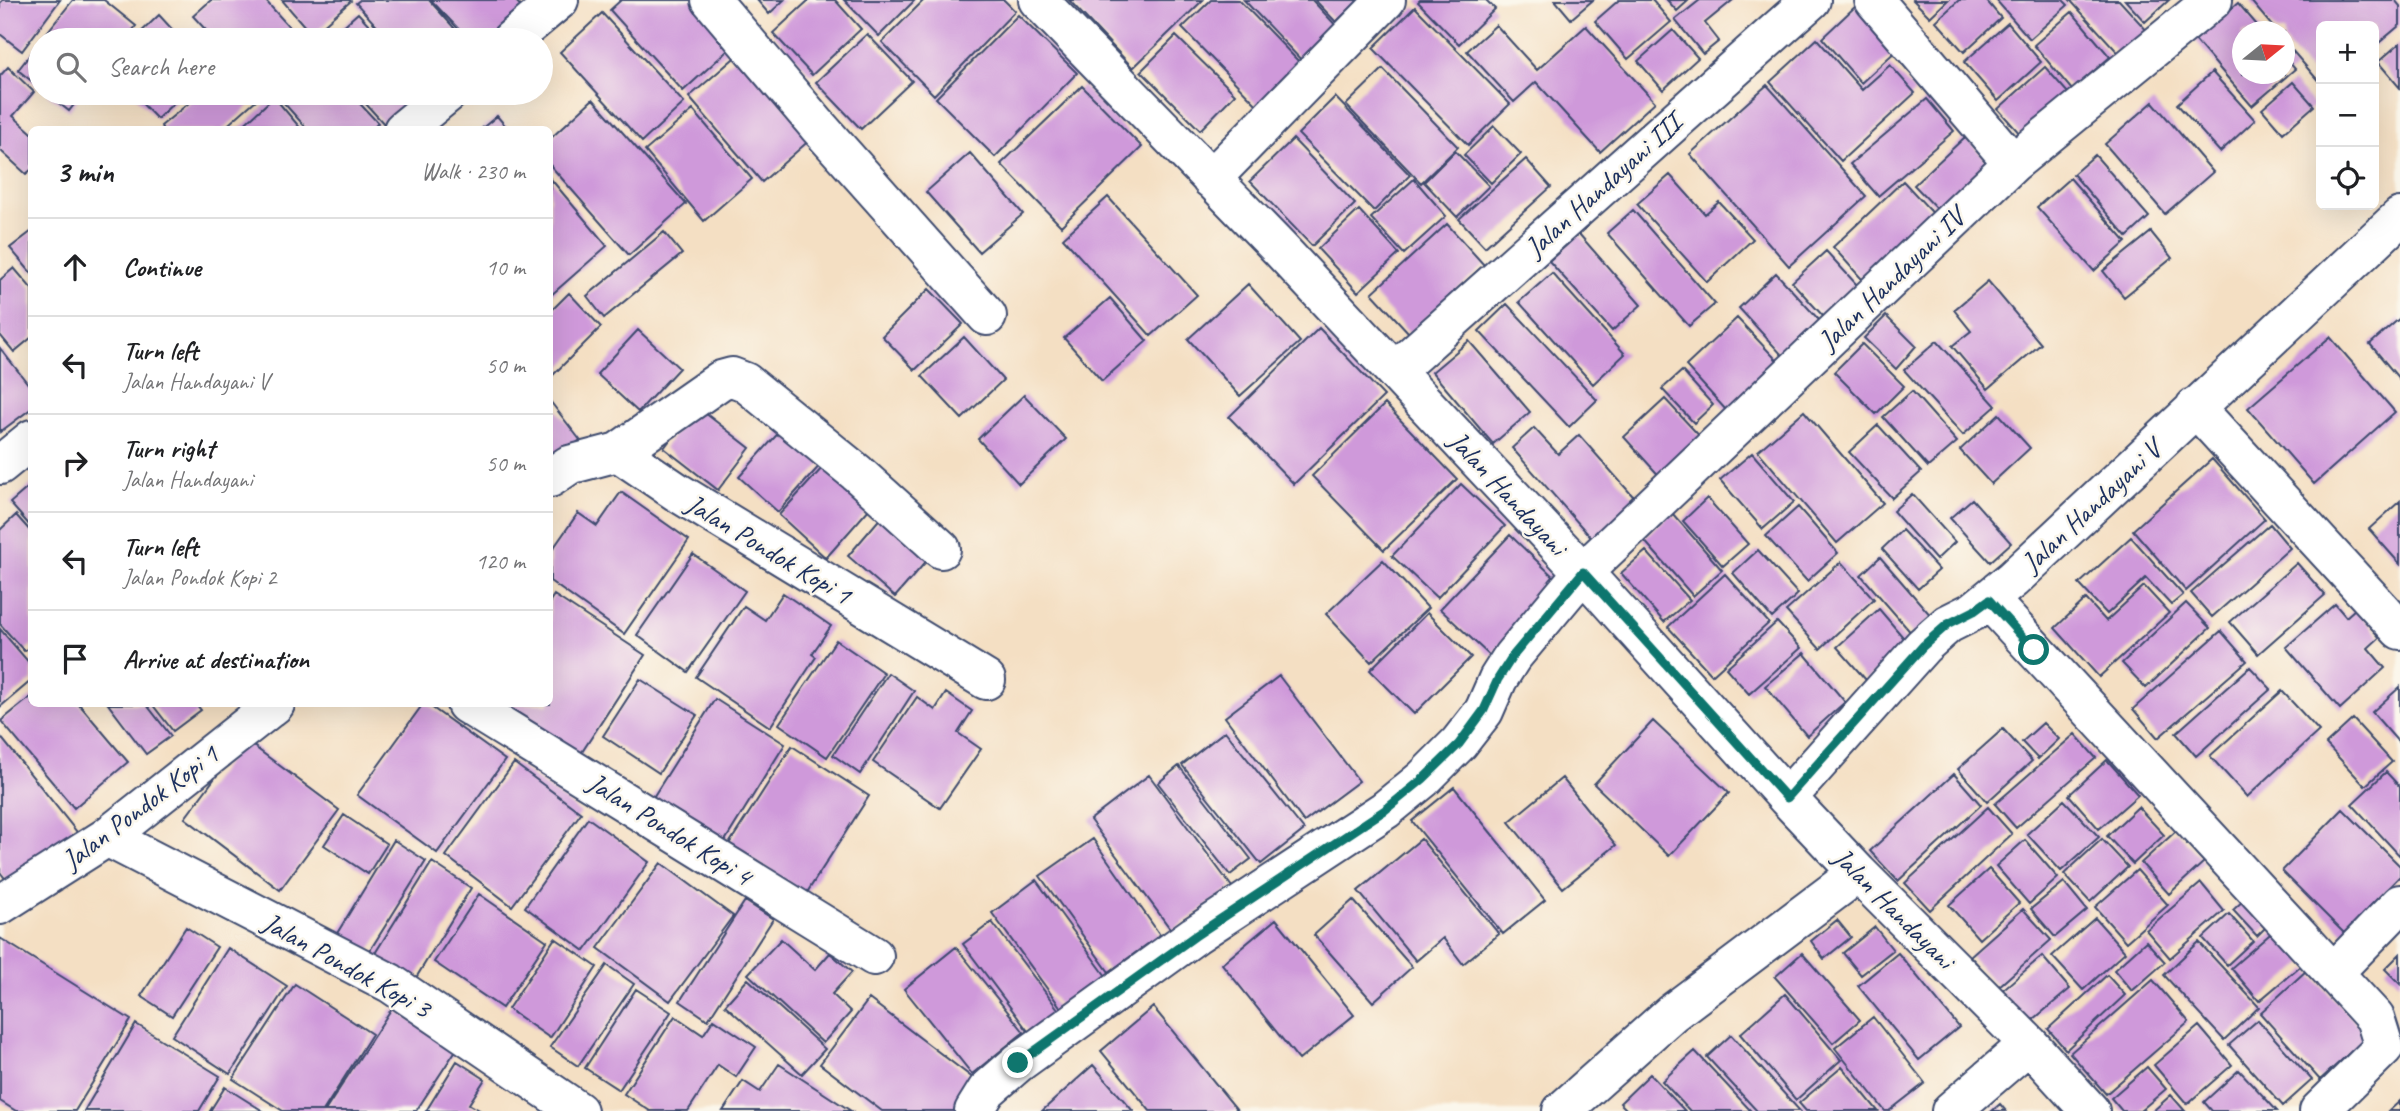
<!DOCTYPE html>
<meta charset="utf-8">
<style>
:root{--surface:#fff;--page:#f6f6f6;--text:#202124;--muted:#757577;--line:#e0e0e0}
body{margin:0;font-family:Caveat,sans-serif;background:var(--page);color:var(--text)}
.controls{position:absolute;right:21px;top:21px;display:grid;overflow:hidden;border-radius:10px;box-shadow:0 7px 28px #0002}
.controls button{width:63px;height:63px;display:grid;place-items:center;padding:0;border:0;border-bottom:2px solid var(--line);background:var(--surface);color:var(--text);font:35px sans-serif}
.compass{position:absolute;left:2232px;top:21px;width:63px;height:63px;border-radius:50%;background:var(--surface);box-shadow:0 7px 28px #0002;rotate:72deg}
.stop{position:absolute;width:21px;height:21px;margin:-16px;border:5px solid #0f766e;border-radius:50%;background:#fff}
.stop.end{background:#0f766e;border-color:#fff;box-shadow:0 2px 7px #0008}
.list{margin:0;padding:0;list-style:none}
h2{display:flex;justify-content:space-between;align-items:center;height:91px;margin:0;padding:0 28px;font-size:30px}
h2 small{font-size:23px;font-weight:400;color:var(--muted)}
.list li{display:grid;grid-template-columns:46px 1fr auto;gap:21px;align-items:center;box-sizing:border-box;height:98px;padding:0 28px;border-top:2px solid var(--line)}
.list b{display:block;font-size:26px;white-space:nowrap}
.list p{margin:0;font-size:23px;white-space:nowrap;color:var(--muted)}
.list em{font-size:23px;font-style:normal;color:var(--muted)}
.icon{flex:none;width:38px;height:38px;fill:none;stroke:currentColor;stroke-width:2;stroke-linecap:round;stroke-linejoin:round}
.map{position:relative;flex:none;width:2400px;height:1111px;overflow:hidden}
.search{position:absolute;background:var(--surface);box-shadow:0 7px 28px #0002;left:28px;top:28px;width:525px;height:77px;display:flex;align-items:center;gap:18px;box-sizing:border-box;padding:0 24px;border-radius:38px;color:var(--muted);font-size:26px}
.panel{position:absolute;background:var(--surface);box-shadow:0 7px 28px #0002;left:28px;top:126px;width:525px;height:581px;border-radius:10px}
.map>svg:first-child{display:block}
.building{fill:#cf99da}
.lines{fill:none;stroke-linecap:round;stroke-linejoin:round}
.minor-casing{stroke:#3c496d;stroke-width:42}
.minor{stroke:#fff;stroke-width:38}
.route{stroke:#0f766e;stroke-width:9}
.labels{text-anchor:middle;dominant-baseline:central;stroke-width:5;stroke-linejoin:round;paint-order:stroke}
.street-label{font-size:28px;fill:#1b2f5e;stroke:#fbf7ec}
</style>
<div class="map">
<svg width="2400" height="1111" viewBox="0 0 2400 1111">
<rect width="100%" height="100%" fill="#fbf7ec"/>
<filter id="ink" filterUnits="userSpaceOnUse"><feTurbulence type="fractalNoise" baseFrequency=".0143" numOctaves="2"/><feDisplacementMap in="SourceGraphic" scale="14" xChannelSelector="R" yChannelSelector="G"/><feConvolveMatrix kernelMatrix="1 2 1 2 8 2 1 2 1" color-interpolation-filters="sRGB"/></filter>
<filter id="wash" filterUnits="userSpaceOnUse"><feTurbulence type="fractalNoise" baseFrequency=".00686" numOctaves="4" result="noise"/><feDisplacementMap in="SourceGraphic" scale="28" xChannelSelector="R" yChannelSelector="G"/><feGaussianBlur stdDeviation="1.57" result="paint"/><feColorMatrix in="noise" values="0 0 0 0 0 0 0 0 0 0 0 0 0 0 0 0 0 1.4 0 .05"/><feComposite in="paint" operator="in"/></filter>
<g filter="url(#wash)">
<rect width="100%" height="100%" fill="#f4dfc3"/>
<g id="blocks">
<path class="building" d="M3 0H60L22 51 0 34V3Z
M73 0H104L136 26 125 40H41Z
M211 0H265L301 40H215L193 16Z
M282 0H350L351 1 312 35Z
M360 0H429L465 40H389L356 3Z
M431 0H515L528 14 500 40H469Z
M621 0H699L737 42 683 91 610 10Z
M757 0H784L769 14Z
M809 0H835L861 29 812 75 773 33Z
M844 0H915L879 36Z
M924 0H1004L1015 11 934 95 882 42Z
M1069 0H1203L1133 68Z
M1211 0H1239L1304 67 1261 109 1182 28Z
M1244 0H1312L1341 31 1306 65Z
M1315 0H1359L1336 22Z
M1420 0H1486L1495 9 1459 44 1418 2Z
M1555 0H1593L1571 19Z
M1619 0H1652L1671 22 1628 59 1595 21Z
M1667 0H1689L1677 11Z
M1700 0H1733L1705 23 1719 41 1703 54 1675 20Z
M1913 0H1948L1930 17Z
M1959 0H1986L2001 18 1964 52 1936 21Z
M1996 0H2063L2068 5 2030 39Z
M2070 0H2119L2149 33 2123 58Z
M2125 0H2169L2145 22Z
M2250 0H2395L2400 6V25L2374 47V26H2321V84L2284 41V32H2277Z
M2238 3 2263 32H2242V74H2284V56L2295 69 2252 106 2195 40Z
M1858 4 1898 49 1861 83 1822 38Z
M1415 7 1510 104 1468 145 1373 48Z
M2072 12 2110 57 2072 90 2034 45Z
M358 13 383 40H328Z
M602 13 684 103 642 142 560 52Z
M159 15 182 40H133Z
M1018 15 1077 73 995 157 936 98Z
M2008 23 2041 62 1998 101 1964 62Z
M1496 25 1537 70 1586 26 1655 102 1600 152 1536 82 1514 102 1467 51Z
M1673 30 1698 58 1663 90 1638 61Z
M867 34 912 81 861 129 816 82Z
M1176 36 1235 94 1200 130 1141 71Z
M1817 39 1862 90 1890 65 1915 93 1841 161 1770 82Z
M40 42V88L18 70Z
M2400 43V88L2378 62Z
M740 53 812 138 762 182 689 97Z
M8 67 34 92 13 116 32 133V169L26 174 0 150V76Z
M2045 67 2068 93 2021 135 1998 109Z
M1383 69 1458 147 1421 183 1346 105Z
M2212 72 2255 120 2220 152 2177 104Z
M2293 82 2314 106 2283 133 2262 109Z
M1767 85 1866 196 1789 266 1690 154Z
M1082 86 1142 147 1061 226 1001 164Z
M46 93H83L69 111Z
M132 93H184L157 119Z
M201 93H250L256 100 222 130H163L161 126Z
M275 93H350L378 123 372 130H308Z
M356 93H421L385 125Z
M274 97 302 130H238Z
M1335 97 1410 175 1374 211 1298 134Z
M593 99 686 204 629 255 550 165V139Z
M1927 99 1954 131 1878 196 1850 164Z
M2153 102 2213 172 2165 214 2105 144Z
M693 110 752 179 704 221 645 151Z
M497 116 509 130H480Z
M1494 126 1521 154 1491 183 1464 155Z
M1965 137 1993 168 1943 215 1914 185Z
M1293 139 1355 204 1312 246 1250 181Z
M1455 151 1489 186 1457 217 1424 182Z
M970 153 1023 214 979 252 926 192Z
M2095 155 2149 217 2127 237 2073 174Z
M1526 159 1551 187 1485 247 1459 219Z
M1670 175 1705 214 1719 202 1753 239 1707 282 1637 204Z
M550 178 607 246 550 296Z
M2070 178 2126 242 2094 271 2037 207Z
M1414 179 1446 216 1404 254 1371 218Z
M1903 181 1941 222 1870 288 1833 247Z
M1108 197 1197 295 1151 336 1063 238Z
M1359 210 1399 254 1358 292 1318 249Z
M1633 210 1715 304 1689 326 1607 233Z
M1447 224 1484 265 1409 333 1372 293Z
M32 231V274L10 248Z
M664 232 682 254 604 318 587 296Z
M2151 232 2172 258 2124 297 2103 271Z
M1579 234 1641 305 1612 331 1549 261Z
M1826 251 1867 296 1833 327 1792 282Z
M14 268 32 289V337L14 352 0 335V280Z
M1552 273 1625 354 1593 384 1519 302Z
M1776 273 1831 333 1794 368 1739 308Z
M1988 281 2041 344 1988 389 1952 346 1971 331 1954 310Z
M1248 284 1300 342 1240 396 1188 339Z
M929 289 963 324 915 370 882 336Z
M569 293 601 327 550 378V312Z
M1110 298 1147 341 1102 381 1064 338Z
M1507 304 1597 400 1569 427 1479 331Z
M1886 316 1916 346 1896 369 1864 338Z
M1737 318 1788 372 1736 421 1686 366Z
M2400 318V380L2370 344Z
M1319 328 1384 396 1294 484 1229 417Z
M638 330 679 368 638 412 597 374Z
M964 337 1003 380 962 419 922 376Z
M2330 337 2395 412 2314 484 2248 408Z
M1469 341 1530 412 1493 444 1432 372Z
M1937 341 1996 406 1963 435 1904 370Z
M1862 344 1904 386 1876 414 1834 372Z
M0 348 32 389V408L0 432Z
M1682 371 1713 405 1694 423 1662 389Z
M1912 391 1957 442 1928 467 1883 417Z
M1024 395 1066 439 1019 484 978 439Z
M1665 399 1705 442 1663 480 1624 437Z
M550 401 580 440 550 464Z
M1385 404 1457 479 1384 550 1312 476Z
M696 406 750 448 718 490 664 448Z
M1804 411 1883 503 1837 543 1758 451Z
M1999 414 2030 448 1991 484 1960 450Z
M1878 425 1921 472 1892 498 1849 452Z
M783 428 822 463 778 512 739 477Z
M1534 428 1558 454 1579 435 1639 503 1595 542 1512 448Z
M1752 453 1794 502 1763 529 1720 480Z
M2212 459 2265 519 2186 591 2133 530Z
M824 466 870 508 826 558 779 515Z
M32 484V528L10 503Z
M1461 484 1505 526 1437 598 1392 556Z
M621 492 689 540 624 634 550 581V553L578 513 597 526Z
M1912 494 1955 542 1936 560 1893 511Z
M1707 498 1748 544 1723 566 1683 521Z
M1972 499 2011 543 1990 562 1950 518Z
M2400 501V564L2369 529Z
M1798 507 1838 553 1807 581 1766 536Z
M1672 513 1722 570 1693 596 1643 539Z
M16 515 32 533V645L24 651 0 624V530Z
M883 515 930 557 895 597 848 556Z
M2270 524 2290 548 2212 617 2191 593Z
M1902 530 1939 570 1918 589 1882 549Z
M1510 535 1559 582 1490 656 1440 609Z
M2131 537 2183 595 2171 605 2146 578 2107 614 2079 584Z
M1758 550 1798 594 1772 618 1733 573Z
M1646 551 1690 600 1664 622 1621 573Z
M693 554 745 591 688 672 637 635Z
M1880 557 1932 617 1913 635 1861 575Z
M1383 560 1428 608 1371 662 1326 614Z
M1841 562 1874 599 1820 649 1786 611Z
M2297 563 2325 595 2258 654 2230 622Z
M1725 574 1769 623 1712 675 1668 627Z
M2144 586 2169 613 2099 677 2055 628 2086 599 2106 621Z
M783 593 831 626 812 654 816 657 770 727 696 677 744 606 765 620Z
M554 595 645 655 580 755 502 704H550V601Z
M2186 603 2210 628 2146 688 2122 663Z
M2335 604 2346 617 2355 609 2380 637 2368 648 2385 668 2340 709 2286 647Z
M1879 609 1908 643 1866 680 1837 647Z
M1427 613 1471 657 1414 714 1370 670Z
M1777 622 1801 648 1749 694 1726 668Z
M0 629 32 666V680L0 707Z
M2221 631 2247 661 2158 738 2133 709Z
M836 640 884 673 827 757 779 724Z
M1804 653 1845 702 1807 736 1765 686Z
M2250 667 2271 689 2196 756 2176 733Z
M888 673 914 691 860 774 833 755Z
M1279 676 1359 781 1304 822 1225 717Z
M640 679 697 715 659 773 603 736Z
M2400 687V744L2372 712Z
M2282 691 2319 731 2247 797 2210 756Z
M946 693 972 711 958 733 981 749 940 808 873 762 917 697 935 710Z
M32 696V704H79L128 762 74 808 1 721Z
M715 699 785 744 723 844 652 799Z
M108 704H146L171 736 146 754Z
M152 704H196L201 710 173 731Z
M423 704H427L505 760 437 853 357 795Z
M2353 719 2392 762 2365 786 2326 744Z
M1653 721 1729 793 1669 856 1594 784Z
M2043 723 2059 739 2038 759 2022 742Z
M2003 729 2032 761 1987 802 1958 769Z
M1225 731 1304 830 1261 864 1182 765Z
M2075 734 2096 758 2016 828 1995 804Z
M0 736 77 832 11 886 0 872Z
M244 739 339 810 280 890 185 818Z
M792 746 869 796 806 894 729 844Z
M2107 760 2138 795 2099 829 2069 795Z
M514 763 581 813 512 906 446 856Z
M1179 766 1251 859 1230 875 1158 783Z
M2386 772 2400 787V856L2352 804Z
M1954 774 1981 805 1898 881 1870 851Z
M1149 775 1232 887 1172 931 1090 820Z
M1562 778 1616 845 1563 888 1509 822Z
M1454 787 1545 900 1503 934 1412 821Z
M2064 800 2099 837 2061 871 2027 834Z
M1988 807 2012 834 1930 910 1905 883Z
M2138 807 2164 835 2133 864 2107 836Z
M2343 809 2400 866V876L2344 933 2282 871Z
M344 815 387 844 368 874 324 845Z
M588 818 649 862 585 951 525 907Z
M2176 831 2204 862 2169 894 2141 863Z
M1093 839 1160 935 1109 972 1040 876Z
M1421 839 1499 934 1463 964 1443 938 1416 961 1358 891Z
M2102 839 2128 867 2090 902 2064 874Z
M394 840 426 861 367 955 336 935Z
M2025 840 2058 878 2029 904 1996 866Z
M432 862 471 888 414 981 374 955Z
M661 863 733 916 670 1001 598 948Z
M1989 869 2019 903 1979 939 1949 905Z
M2137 870 2168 905 2126 942 2095 907Z
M1036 880 1111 983 1067 1016 992 913Z
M2064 882 2087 910 2055 937 2031 909Z
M2201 883 2224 911 2170 958 2146 930Z
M479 894 547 941 502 1008 434 962Z
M2245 899 2269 924 2257 936 2233 910Z
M1353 900 1412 967 1373 1002 1314 935Z
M745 901 773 919 708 1020 680 1001Z
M2023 909 2051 940 1998 987 1970 956Z
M2229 914 2253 941 2227 965 2203 938Z
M2095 918 2125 952 2083 990 2052 956Z
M1276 919 1354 1015 1299 1060 1222 964Z
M1837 920 1851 937 1824 959 1811 941Z
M992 922 1061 1013 1031 1035 963 944Z
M186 927 217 947 172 1016 141 996Z
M1875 927 1893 950 1861 975 1843 953Z
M2276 929 2305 962 2259 1001 2231 968Z
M0 938 131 1020 75 1111H16L0 1101Z
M555 938 597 967 550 1038 508 1009Z
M781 939 815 970 830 953 852 972 832 994 851 1012 823 1043 748 974Z
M2146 941 2165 962 2132 991 2114 970Z
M2199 942 2259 1007 2224 1040 2164 975Z
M956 947 1024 1032 972 1074 904 989Z
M228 948 287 986 230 1074 172 1036Z
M1802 953 1860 1020 1833 1043 1775 977Z
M1898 953 1959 1027 1919 1060 1858 986Z
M2400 954V984L2385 969Z
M2042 956 2070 989 2028 1024 2000 992Z
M607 965 634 984 578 1066 550 1047Z
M2307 970 2368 1036 2320 1080 2260 1013Z
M2107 975 2125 995 2066 1050 2048 1029Z
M748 979 825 1049 802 1074 725 1005Z
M2153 980 2189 1022 2106 1094 2070 1053Z
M295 984 372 1034 323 1111H283L233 1079Z
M636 989 671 1012 619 1090 585 1068Z
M1785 994 1841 1060 1796 1100 1740 1034Z
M869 999 978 1082 956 1111H882L820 1064Z
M1153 1007 1238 1111H1150L1101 1051Z
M392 1008 456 1050 416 1111H325Z
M675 1016 703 1035 714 1019 756 1047 736 1077 718 1065 688 1111H650L624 1094Z
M1873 1017 1925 1083 1889 1111H1885L1835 1048Z
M2258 1020 2312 1080 2283 1106 2229 1045Z
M136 1024 220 1076 199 1111H84Z
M2199 1026 2232 1065 2187 1104 2154 1065Z
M1731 1035 1800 1111H1757L1707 1057Z
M1695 1051 1751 1111H1690L1662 1081Z
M457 1061 485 1079 469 1104 481 1111H426Z
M779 1064 851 1111H723L743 1081 760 1092Z
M1093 1065 1133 1111H1042Z
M1842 1067 1878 1111H1806L1799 1103Z
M2147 1067 2166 1089 2140 1111H2122L2111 1098Z
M2239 1070 2277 1111H2212L2204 1102Z
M1650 1074 1685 1111H1628L1620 1103Z
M225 1087 263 1111H210Z
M2171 1095 2185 1111H2153Z
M2400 1101V1111H2389Z
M2000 1104 2006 1111H1992Z"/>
</g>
</g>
<g filter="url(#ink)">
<use href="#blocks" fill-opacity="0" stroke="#3c496d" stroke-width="2"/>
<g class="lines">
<defs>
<path id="minor" d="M711 0 817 125 987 316
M1038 0 1279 248 1583 572 1787 798 1858 873 2029 1044 2090 1111
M1874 0 2013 163
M511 40 559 0
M403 130 448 93
M1211 179 1386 0
M1395 371 1811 0
M2195 407 2400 630
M618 452 721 380 732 377 745 382 857 473 941 549
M0 465 32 439
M550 478 569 465 618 452 677 492 986 680
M1989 600 2375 1018 2384 1047 2319 1111
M466 704 874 956
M1787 798 1923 646 1948 624 1974 611 2013 579 2400 217
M107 837 390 983 578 1111
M0 905 107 837 275 704
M2333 973 2400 904
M974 1111 987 1090 1018 1063 1195 935 1385 810 1423 779 1459 743 1484 711 1498 679 1512 657 1583 572 2013 163 2213 0
M1562 1111 1672 1013 1858 873
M1951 1111 2029 1044"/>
</defs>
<use href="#minor" class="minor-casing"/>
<use href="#minor" class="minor"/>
</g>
</g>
<g class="lines" filter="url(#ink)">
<path class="route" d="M1018 1063 1195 936 1385 810 1423 779 1459 744 1484 710 1498 679 1512 657 1583 572 1787 798 1923 646 1948 624 1974 611 1989 600 2034 650"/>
</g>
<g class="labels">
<g class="street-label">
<text transform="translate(1603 185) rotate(-42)">Jalan Handayani III</text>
<text transform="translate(1891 279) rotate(-44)">Jalan Handayani IV</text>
<text transform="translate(1508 493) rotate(47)">Jalan Handayani</text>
<text transform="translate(2091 506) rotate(-43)">Jalan Handayani V</text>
<text transform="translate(769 549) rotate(31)">Jalan Pondok Kopi 1</text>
<text transform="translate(140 807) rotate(-37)">Jalan Pondok Kopi 1</text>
<text transform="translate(670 829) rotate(32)">Jalan Pondok Kopi 4</text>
<text transform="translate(1894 908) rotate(45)">Jalan Handayani</text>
<text transform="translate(347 965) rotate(29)">Jalan Pondok Kopi 3</text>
</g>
</g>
</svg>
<div class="controls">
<button>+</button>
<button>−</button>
<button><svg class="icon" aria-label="locate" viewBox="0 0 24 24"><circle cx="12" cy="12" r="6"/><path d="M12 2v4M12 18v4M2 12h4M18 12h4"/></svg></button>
</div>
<svg class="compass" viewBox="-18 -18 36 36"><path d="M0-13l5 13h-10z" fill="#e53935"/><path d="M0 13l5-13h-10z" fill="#757577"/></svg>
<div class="stop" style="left:2034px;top:650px"></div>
<div class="stop end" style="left:1018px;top:1063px"></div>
<div class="search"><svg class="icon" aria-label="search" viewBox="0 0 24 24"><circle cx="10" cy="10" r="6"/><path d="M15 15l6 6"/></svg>Search here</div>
<section class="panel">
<h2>3 min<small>Walk · 230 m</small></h2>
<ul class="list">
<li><svg class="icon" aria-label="ahead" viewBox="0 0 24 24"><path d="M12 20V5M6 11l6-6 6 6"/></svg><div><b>Continue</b></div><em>10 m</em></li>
<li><svg class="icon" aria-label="left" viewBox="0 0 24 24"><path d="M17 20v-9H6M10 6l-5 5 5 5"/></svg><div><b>Turn left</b><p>Jalan Handayani V</p></div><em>50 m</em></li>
<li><svg class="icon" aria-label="right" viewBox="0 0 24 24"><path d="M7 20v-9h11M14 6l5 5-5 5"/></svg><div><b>Turn right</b><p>Jalan Handayani</p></div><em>50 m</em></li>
<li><svg class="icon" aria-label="left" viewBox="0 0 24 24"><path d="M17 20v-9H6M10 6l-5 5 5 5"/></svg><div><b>Turn left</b><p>Jalan Pondok Kopi 2</p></div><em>120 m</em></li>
<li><svg class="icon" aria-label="arrive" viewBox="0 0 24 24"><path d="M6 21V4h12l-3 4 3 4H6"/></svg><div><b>Arrive at destination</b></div></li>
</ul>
</section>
</div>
